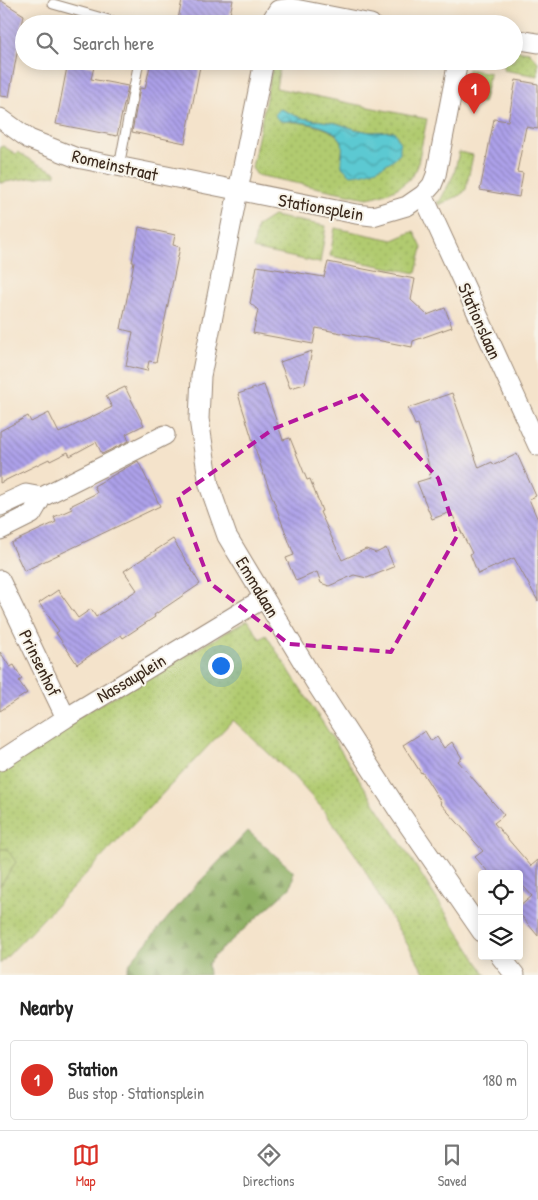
<!DOCTYPE html>
<meta charset="utf-8">
<style>
:root{--surface:#fff;--page:#f2f2f2;--text:#222;--muted:#767676;--line:#e0e0e0;--accent:#d93025}
body{margin:0;font-family:"Patrick Hand",sans-serif;background:var(--page);color:var(--text)}
.controls{position:absolute;right:15px;bottom:15px;display:grid;overflow:hidden;border-radius:5px;box-shadow:0 2px 12px #0003}
.controls button{width:45px;height:45px;display:grid;place-items:center;padding:0;border:0;border-bottom:1px solid var(--line);background:var(--surface);color:var(--text);font:25px sans-serif}
.you{position:absolute;left:220px;top:665px;width:18px;height:18px;margin:-12px;border:4px solid #fff;border-radius:50%;background:#1a73e8;box-shadow:0 0 0 8px #1a73e833}
.badge{display:grid;place-items:center;width:32px;height:32px;border-radius:50%;background:var(--accent);color:#fff;font-size:16px;font-weight:700}
.pin{position:absolute;translate:-50% -41px;filter:drop-shadow(0 1px 2px #0008)}
.pin::after{content:'';position:absolute;top:26px;width:18px;height:15px;background:inherit;clip-path:polygon(0 0,100% 0,50% 100%)}
.list{margin:0;padding:0;list-style:none}
h2{display:flex;justify-content:space-between;align-items:center;height:65px;margin:0;padding:0 20px;font-size:21px}
h2 small{font-size:16px;font-weight:400;color:var(--muted)}
.list li{display:grid;grid-template-columns:32px 1fr auto;gap:15px;align-items:center;box-sizing:border-box;height:80px;margin:0 10px 10px;padding:0 10px;border:1px solid var(--line);border-radius:5px}
.list b{display:block;font-size:19px;white-space:nowrap}
.list p{margin:0;font-size:16px;white-space:nowrap;color:var(--muted)}
.list em{font-size:16px;font-style:normal;color:var(--muted)}
.icon{flex:none;width:28px;height:28px;fill:none;stroke:currentColor;stroke-width:2;stroke-linecap:round;stroke-linejoin:round}
.map{position:relative;flex:none;width:538px;height:975px;overflow:hidden}
.search{position:absolute;background:var(--surface);box-shadow:0 2px 12px #0003;left:15px;right:15px;top:15px;height:55px;display:flex;align-items:center;gap:12px;box-sizing:border-box;padding:0 18px;border-radius:28px;color:var(--muted);font-size:19px}
.sheet{height:155px;background:var(--surface)}
nav{display:flex;justify-content:space-around;align-items:center;box-sizing:border-box;height:70px;border-top:1px solid var(--line);background:var(--surface);font-size:14px;color:var(--muted)}
nav a{display:grid;justify-items:center;gap:2px}
nav .on{color:var(--accent)}
.map>svg:first-child{display:block}
.grass{fill:url(#grass-dots);stroke:#767a47;fill-rule:evenodd}
.forest{fill:url(#forest-firs);stroke:#646c40}
.park{fill:url(#park-crowns);stroke:#767a47}
.water{fill:url(#water-waves);stroke:#4c7a78}
.building{fill:url(#building-back-hatch)}
.lines{fill:none;stroke-linecap:round;stroke-linejoin:round}
.service-casing{stroke:#988674;stroke-width:11}
.minor-casing{stroke:#988674;stroke-width:21}
.service{stroke:#fff;stroke-width:9}
.minor{stroke:#fff;stroke-width:19}
.marked{fill:none;stroke:#b5179e;stroke-width:4;stroke-dasharray:10 6;stroke-linejoin:round}
.labels{text-anchor:middle;dominant-baseline:central;stroke-width:4;stroke-linejoin:round;paint-order:stroke}
.street-label{font-size:18px;fill:#3b2a1e;stroke:#f7f3e8}
</style>
<div class="map">
<svg width="538" height="975" viewBox="0 0 538 975">
<defs>
<pattern id="grass-dots" width="8" height="8" patternUnits="userSpaceOnUse" patternTransform="scale(1.25)"><rect width="8" height="8" fill="#b1cb70"/><path d="M2 2h.1M6 6h.1" fill="none" stroke="#99ae61" stroke-width="1.8" stroke-linecap="round"/></pattern>
<pattern id="forest-firs" width="22" height="20" patternUnits="userSpaceOnUse" patternTransform="scale(1.25)"><rect width="22" height="20" fill="#8caf62"/><path d="M5 1l3.5 6h-7zM16 11l3.5 6h-7z" fill="#748f50"/></pattern>
<pattern id="park-crowns" width="20" height="18" patternUnits="userSpaceOnUse" patternTransform="scale(1.25)"><rect width="20" height="18" fill="#b1cb70"/><path d="M2 6a3 3 0 1 1 6 0M12 15a3 3 0 1 1 6 0" fill="none" stroke="#99ae61"/></pattern>
<pattern id="water-waves" width="16" height="10" patternUnits="userSpaceOnUse" patternTransform="scale(1.25)"><rect width="16" height="10" fill="#5cc9d2"/><path d="M0 5q4-4 8 0t8 0" fill="none" stroke="#4da3aa"/></pattern>
<pattern id="building-back-hatch" width="6" height="6" patternUnits="userSpaceOnUse" patternTransform="scale(1.25)"><rect width="6" height="6" fill="#ada1ea"/><path d="M-1 5l2 2M0 0l6 6M5-1l2 2" fill="none" stroke="#8e83bd"/></pattern>
</defs>
<rect width="100%" height="100%" fill="#f7f3e8"/>
<filter id="ink" filterUnits="userSpaceOnUse"><feTurbulence type="fractalNoise" baseFrequency=".02" numOctaves="2"/><feDisplacementMap in="SourceGraphic" scale="10" xChannelSelector="R" yChannelSelector="G"/><feConvolveMatrix kernelMatrix="1 2 1 2 8 2 1 2 1" color-interpolation-filters="sRGB"/></filter>
<filter id="wash" filterUnits="userSpaceOnUse"><feTurbulence type="fractalNoise" baseFrequency=".0096" numOctaves="4" result="noise"/><feDisplacementMap in="SourceGraphic" scale="20" xChannelSelector="R" yChannelSelector="G"/><feGaussianBlur stdDeviation="1.12" result="paint"/><feColorMatrix in="noise" values="0 0 0 0 0 0 0 0 0 0 0 0 0 0 0 0 0 1.4 0 .05"/><feComposite in="paint" operator="in"/></filter>
<g filter="url(#wash)">
<rect width="100%" height="100%" fill="#f4e3cb"/>
<path class="grass" d="M514 50 529 52 538 62V76L503 70 505 61H514Z
M273 63 280 65 276 88 427 119 417 168C409 186 386 195 367 198L257 175 252 168ZM281 109 301 118 336 123 355 129 370 132 394 131 341 157C342 152 344 147 342 142 334 125 296 121 280 121Z
M468 69 490 73 483 103 469 100 467 75Z
M3 146 16 154 18 152 38 164 56 172V175L29 178 0 183V147Z
M459 152 473 155 466 189 462 194 439 205 437 202 440 201 454 174Z
M273 216 326 226 320 263 253 249 257 226Z
M335 228 393 240 414 231 422 248 416 273 330 256Z
M248 620 260 639 266 635 486 975H426L384 906 360 861 321 807 295 778 233 720 0 964V768L85 713Z"/>
<path class="forest" d="M248 831 293 871V879L290 888 214 956 208 964 209 975H127L126 972 131 961 188 894Z"/>
<path class="park" d="M0 849H7L16 862 0 886Z"/>
<path class="water" d="M281 109 301 118 336 123 355 129 370 132 394 131 400 143V154C386 166 370 174 351 175L342 167C341 160 344 145 341 140 332 125 306 123 291 121 287 121 282 122 279 120 276 118 276 117 275 114L277 111Z"/>
<g id="blocks">
<path class="building" d="M0 0 24 15 9 97 0 96Z
M182 0H233L228 24H177Z
M151 61H201L185 143 132 132 140 88 145 89Z
M68 62 94 67 91 79 128 86 117 136 56 124Z
M516 80 538 84V129L526 127 517 172 523 173 519 197 480 190 494 119 508 121Z
M139 227 175 235 173 245 180 247 156 362 149 361 147 371 126 366 133 332 121 329 134 262H132Z
M328 262 415 279 411 300 427 315 445 308 452 327 413 341 412 347 316 328 313 344 253 333 258 310 250 303 257 266 324 277Z
M312 351 305 384 290 388 280 362Z
M264 385 283 440 290 438 307 480 310 479 322 511 320 512 342 560 366 549 376 553 386 548 394 567 367 578 354 575 329 586 321 583 317 572 296 581 286 558 294 555 262 470 238 394Z
M125 387 144 425 126 434 129 441 102 454 96 442 70 456 68 452 50 461 49 459 0 483V431L28 416 31 422 49 413 59 433 112 407 106 396Z
M452 393 479 468 492 462 494 465 517 454 536 496 529 499 538 520V601L514 558 478 574 470 554 472 553 451 512 432 519 417 482 430 478 429 475 431 474 418 424 415 425 408 408Z
M138 461 160 506 24 571 11 543 56 522 54 517 72 509 70 506 97 493 94 486Z
M173 539 200 584 154 615 155 617 123 638 121 635 77 664 56 633 59 631 39 603 58 590 78 618 91 609 96 617 137 590 124 571Z
M0 652 10 667 14 665 22 679 19 681 27 693 0 711Z
M425 731 431 741 437 737 444 748 452 742 462 758 458 761 504 815 494 823 531 866 538 860V936L519 913V907L532 896 519 881V874H490L475 857 483 851 440 803 441 802 422 772 421 773 403 745Z"/>
</g>
</g>
<g filter="url(#ink)">
<use href="#blocks" fill-opacity="0" stroke="#988674" stroke-width="1"/>
<g class="lines">
<defs>
<path id="service" d="M53 4 123 24
M119 167 139 61"/>
<path id="minor" d="M271 24 273 18 278 10 290 8 371 24
M514 39 538 43
M264 61 201 376 199 419 209 485 227 536 315 682 398 810 482 932
M0 118 29 139 77 158 356 214 373 216 407 206 423 195 432 185 436 175 458 61
M423 195 538 446
M0 506 26 494 42 497
M0 530 32 514 42 497 165 435
M0 580 66 718
M0 761 66 718 264 598
M500 956 515 975"/>
</defs>
<use href="#service" class="service-casing"/>
<use href="#minor" class="minor-casing"/>
<use href="#service" class="service"/>
<use href="#minor" class="minor"/>
</g>
</g>
<path class="marked" d="M361 394 438 478 457 536 391 652 289 644 210 583 178 497 273 429Z"/>
<g class="labels">
<g class="street-label">
<text transform="translate(115 165) rotate(13)">Romeinstraat</text>
<text transform="translate(321 207) rotate(10)">Stationsplein</text>
<text transform="translate(480 321) rotate(66)">Stationslaan</text>
<text transform="translate(258 587) rotate(59)">Emmalaan</text>
<text transform="translate(40 663) rotate(64)">Prinsenhof</text>
<text transform="translate(131 678) rotate(-31)">Nassauplein</text>
</g>
</g>
</svg>
<div class="controls">
<button><svg class="icon" aria-label="locate" viewBox="0 0 24 24"><circle cx="12" cy="12" r="6"/><path d="M12 2v4M12 18v4M2 12h4M18 12h4"/></svg></button>
<button><svg class="icon" aria-label="layers" viewBox="0 0 24 24"><path d="M12 4l9 5-9 5-9-5zM3 14l9 5 9-5"/></svg></button>
</div>
<div class="you"></div>
<div class="pin badge" style="left:474px;top:114px">1</div>
<div class="search"><svg class="icon" aria-label="search" viewBox="0 0 24 24"><circle cx="10" cy="10" r="6"/><path d="M15 15l6 6"/></svg>Search here</div>
</div>
<section class="sheet">
<h2>Nearby<small></small></h2>
<ul class="list">
<li><span class="badge">1</span><div><b>Station</b><p>Bus stop · Stationsplein</p></div><em>180 m</em></li>
</ul>
</section>
<nav>
<a class="on"><svg class="icon" aria-label="map" viewBox="0 0 24 24"><path d="M3 6l6-2 6 2 6-2v14l-6 2-6-2-6 2zM9 4v14M15 6v14"/></svg>Map</a>
<a><svg class="icon" aria-label="directions" viewBox="0 0 24 24"><path d="M12 3l9 9-9 9-9-9zM9 14v-3h6M13 9l2 2-2 2"/></svg>Directions</a>
<a><svg class="icon" aria-label="saved" viewBox="0 0 24 24"><path d="M7 4h10v16l-5-4-5 4z"/></svg>Saved</a>
</nav>
